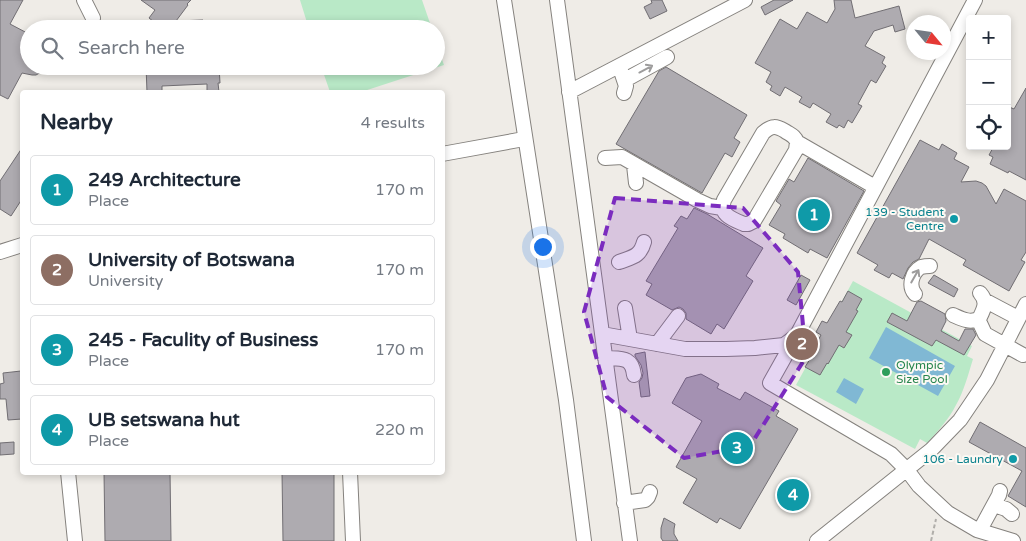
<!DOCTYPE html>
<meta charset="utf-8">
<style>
:root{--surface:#fff;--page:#f2f2f3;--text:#1f2937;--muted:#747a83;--line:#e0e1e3;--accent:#0f766e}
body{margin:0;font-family:"Varela Round",sans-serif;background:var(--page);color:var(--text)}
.controls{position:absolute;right:15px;top:15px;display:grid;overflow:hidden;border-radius:5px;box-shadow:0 2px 8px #0003}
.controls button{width:45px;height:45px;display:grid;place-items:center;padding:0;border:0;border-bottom:1px solid var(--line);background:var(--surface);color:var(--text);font:25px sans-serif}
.compass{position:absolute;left:906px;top:15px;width:45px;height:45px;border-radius:50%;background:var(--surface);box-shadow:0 2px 8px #0003;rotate:119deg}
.you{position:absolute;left:542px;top:246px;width:18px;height:18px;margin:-12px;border:4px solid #fff;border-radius:50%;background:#1a73e8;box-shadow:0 0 0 8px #1a73e833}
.badge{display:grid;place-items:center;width:32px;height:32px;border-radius:50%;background:var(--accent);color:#fff;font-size:16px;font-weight:700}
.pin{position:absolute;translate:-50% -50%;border:2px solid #fff;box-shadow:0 1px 5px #0006}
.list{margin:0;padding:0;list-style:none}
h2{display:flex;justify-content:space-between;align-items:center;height:65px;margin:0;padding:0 20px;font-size:21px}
h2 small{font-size:16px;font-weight:400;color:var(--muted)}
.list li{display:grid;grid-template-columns:32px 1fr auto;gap:15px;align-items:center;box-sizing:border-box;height:70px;margin:0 10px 10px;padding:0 10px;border:1px solid var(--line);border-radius:5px}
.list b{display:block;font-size:19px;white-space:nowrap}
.list p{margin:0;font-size:16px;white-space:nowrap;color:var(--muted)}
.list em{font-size:16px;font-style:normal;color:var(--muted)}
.icon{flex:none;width:28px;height:28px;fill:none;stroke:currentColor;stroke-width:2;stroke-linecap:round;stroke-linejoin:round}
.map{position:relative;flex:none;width:1026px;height:541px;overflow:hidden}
.search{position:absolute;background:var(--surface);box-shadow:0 2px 8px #0003;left:20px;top:20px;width:425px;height:55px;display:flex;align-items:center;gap:12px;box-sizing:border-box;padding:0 18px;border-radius:28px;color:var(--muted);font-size:19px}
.panel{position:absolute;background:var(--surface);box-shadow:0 2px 8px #0003;left:20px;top:90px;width:425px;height:385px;border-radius:5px}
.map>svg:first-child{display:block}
.green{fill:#b9e9c7}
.water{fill:#80b8d4}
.building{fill:#aeabb0;stroke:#716e73}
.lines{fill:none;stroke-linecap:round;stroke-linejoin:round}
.minor-casing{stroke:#85827e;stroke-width:16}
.path{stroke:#b0aeaa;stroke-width:2;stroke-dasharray:4 2.5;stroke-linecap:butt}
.minor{stroke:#fff;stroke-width:14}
.oneway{stroke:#9d9c9c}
.marked{fill:#7b2cbf;fill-opacity:0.2;stroke:#7b2cbf;stroke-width:4;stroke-dasharray:10 6;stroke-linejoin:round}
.culture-dot{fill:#0f9aa8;stroke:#fcf9f4;stroke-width:2}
.leisure-dot{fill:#2e9e5b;stroke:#fcf9f4;stroke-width:2}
.labels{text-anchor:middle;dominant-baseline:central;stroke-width:4;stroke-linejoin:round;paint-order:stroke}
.culture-label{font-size:12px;fill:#0d838f;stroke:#fcf9f4;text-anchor:end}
.leisure-label{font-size:12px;fill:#27864d;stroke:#fcf9f4;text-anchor:start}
</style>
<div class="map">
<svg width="1026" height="541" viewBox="0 0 1026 541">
<rect width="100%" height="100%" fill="#efece7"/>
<path class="green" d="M300 0H422L432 29H309Z
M436 43 444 65 361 92H330L321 66H436Z
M853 281 972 346 967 356 973 359C968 375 964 391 956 405 949 419 938 431 927 443L920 439 915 449 796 385Z"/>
<path class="water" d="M886 327 955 366 938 396 869 358Z
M844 378 864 389 856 404 836 392Z"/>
<path class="building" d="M0 0H23L10 24 29 34V66H52L36 75H32L22 73 8 99 0 95Z
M141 0H191L187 4 188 5 176 21 203 20 204 29H163L149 18 155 10Z
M651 0H662L667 11 650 19 644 7 652 3Z
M774 0H793L765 15 761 7Z
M834 0H851L855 18 899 6 905 29 895 32 893 25 874 31 865 46 885 57 882 63 886 66 876 83 871 80 858 104 862 106 852 123 848 120 844 128 839 125 837 128 826 122 831 114 813 103 810 108 799 102 802 97 785 87 780 96 770 90 772 86 766 82 771 72 755 63 780 19 797 29 807 12 827 23 835 9Z
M146 66H219L220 83H218L219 92H207V84L162 86V92H147Z
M666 67 747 115 734 138 740 142 732 157 725 153 702 193 616 144 659 71Z
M1026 88V180L1009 171 1008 173 990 164 993 157 989 155 994 146H1007V106L1014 109Z
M920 140 939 150 942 144 957 153 954 159 969 167 961 182 976 181 982 183 986 186 996 204 1004 189 1026 201V252L1021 260 1025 262 1009 291 963 265 966 260 929 239 919 259 913 262 908 268 903 279 892 273 889 278 874 270 878 265 857 253Z
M22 148V199L11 216 0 209V181Z
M808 158 864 191 827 258 810 249 808 253 783 238 785 234 769 225 781 205 776 201 789 179 794 182Z
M694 208 707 214 763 248 746 276 753 281 724 329 717 324 711 334 686 319V313L683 309 679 307 672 310 646 295 652 284 646 281 678 228 674 226 681 216 687 219Z
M801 275 810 280 796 305 787 300Z
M934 275 958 289 954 297 928 283Z
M848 291 862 299 856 310 858 311 846 332 852 335 844 348 839 345 828 364 827 363 820 375 805 367 812 356 810 355 821 335 816 332 822 321 827 323 840 301 842 302Z
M921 301 945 314 946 321 941 331 959 341 965 329H973L976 335 964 355 936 340 932 346 887 322 892 313 907 321 917 302Z
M645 352 650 396 641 397 639 382 642 378 643 373 641 365 635 356V354Z
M21 371 22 390V419L8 420 6 399H0V384L4 383 3 373Z
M701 374 719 384 717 388 740 400 745 392 779 411 776 416 798 429 740 529 720 518 717 523 683 503 697 479 676 467 702 421 672 403 686 378Z
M980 422 1026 448V507L1008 496 1022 471 969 442Z
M14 442V454L0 455V443Z
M104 472H170L171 541H105Z
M282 472H334V541H283Z
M788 495a5 5 0 1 1 10 0a5 5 0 1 1-10 0Z
M664 518 675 524 674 529V534L678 541H663L661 538V528Z"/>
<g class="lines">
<defs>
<path id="minor" d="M84 0 93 18
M504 0 566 400 584 541
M557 0 630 541
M975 0 797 335 770 383 891 454 907 470 919 486 948 513 977 530 1013 541
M621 71 626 86 624 93
M625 80 667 57
M569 92 745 0
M797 142 796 150 754 221 748 224H744C732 219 719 215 724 200L763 133C772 125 776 126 785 131 791 135 795 136 797 142L875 187
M442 154 524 139
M605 158 622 157 697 200 710 206 722 208
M634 165 636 183
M0 252 22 245
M619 262C632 257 640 257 644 242
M915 294C908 286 912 272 921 267 925 266 927 266 930 266
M984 300 1018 318
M625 308 630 339
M953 315C962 319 969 323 979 319 984 309 988 302 980 293
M978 319 985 334 1023 355
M602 334 685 349H726L755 348 784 345 795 337
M657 344 678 316
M605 358C621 359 632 356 634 375
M68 472 75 541
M350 472 353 541
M624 503 645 500 648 497 650 492
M994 505 1006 509 1012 514
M980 530 999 495 1000 491
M817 541 931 450 960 420 987 380 1026 304"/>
</defs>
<use href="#minor" class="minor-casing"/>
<path class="path" d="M931 541 936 519"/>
<use href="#minor" class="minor"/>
</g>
<defs><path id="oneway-shaft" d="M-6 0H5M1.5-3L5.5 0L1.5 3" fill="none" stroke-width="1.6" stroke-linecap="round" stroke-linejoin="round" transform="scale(1.25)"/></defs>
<g class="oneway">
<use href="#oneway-shaft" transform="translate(646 69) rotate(-28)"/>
<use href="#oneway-shaft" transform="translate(915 276) rotate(-60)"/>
</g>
<path class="marked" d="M615 198 743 208 798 272 806 357 750 446 684 458 607 397 584 312Z"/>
<g class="culture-dot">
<circle cx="954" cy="219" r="5"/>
<circle cx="1013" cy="459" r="5"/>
</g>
<circle class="leisure-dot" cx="886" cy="372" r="5"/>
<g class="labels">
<g class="culture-label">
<text x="944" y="212">139 - Student<tspan x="944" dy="14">Centre</tspan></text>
<text x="1003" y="459">106 - Laundry</text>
</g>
<g class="leisure-label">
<text x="896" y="365">Olympic<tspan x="896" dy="14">Size Pool</tspan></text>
</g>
</g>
</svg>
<div class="controls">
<button>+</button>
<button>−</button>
<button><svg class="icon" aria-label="locate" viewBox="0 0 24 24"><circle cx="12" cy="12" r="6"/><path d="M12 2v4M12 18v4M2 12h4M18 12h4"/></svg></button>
</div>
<svg class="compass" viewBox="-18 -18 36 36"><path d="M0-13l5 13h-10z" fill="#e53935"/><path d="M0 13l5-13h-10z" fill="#747a83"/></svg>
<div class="you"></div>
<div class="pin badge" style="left:814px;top:215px;background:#0f9aa8">1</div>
<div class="pin badge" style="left:802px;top:344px;background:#8d6e63">2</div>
<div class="pin badge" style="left:737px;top:448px;background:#0f9aa8">3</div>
<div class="pin badge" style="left:793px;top:495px;background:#0f9aa8">4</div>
<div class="search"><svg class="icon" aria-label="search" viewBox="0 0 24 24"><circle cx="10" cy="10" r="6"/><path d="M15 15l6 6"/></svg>Search here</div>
<section class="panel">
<h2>Nearby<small>4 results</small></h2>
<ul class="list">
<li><span class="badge" style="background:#0f9aa8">1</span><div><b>249 Architecture</b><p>Place</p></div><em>170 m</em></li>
<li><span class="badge" style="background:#8d6e63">2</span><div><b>University of Botswana</b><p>University</p></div><em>170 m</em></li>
<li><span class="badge" style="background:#0f9aa8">3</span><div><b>245 - Faculity of Business</b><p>Place</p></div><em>170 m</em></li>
<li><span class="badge" style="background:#0f9aa8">4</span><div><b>UB setswana hut</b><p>Place</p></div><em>220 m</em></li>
</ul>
</section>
</div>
